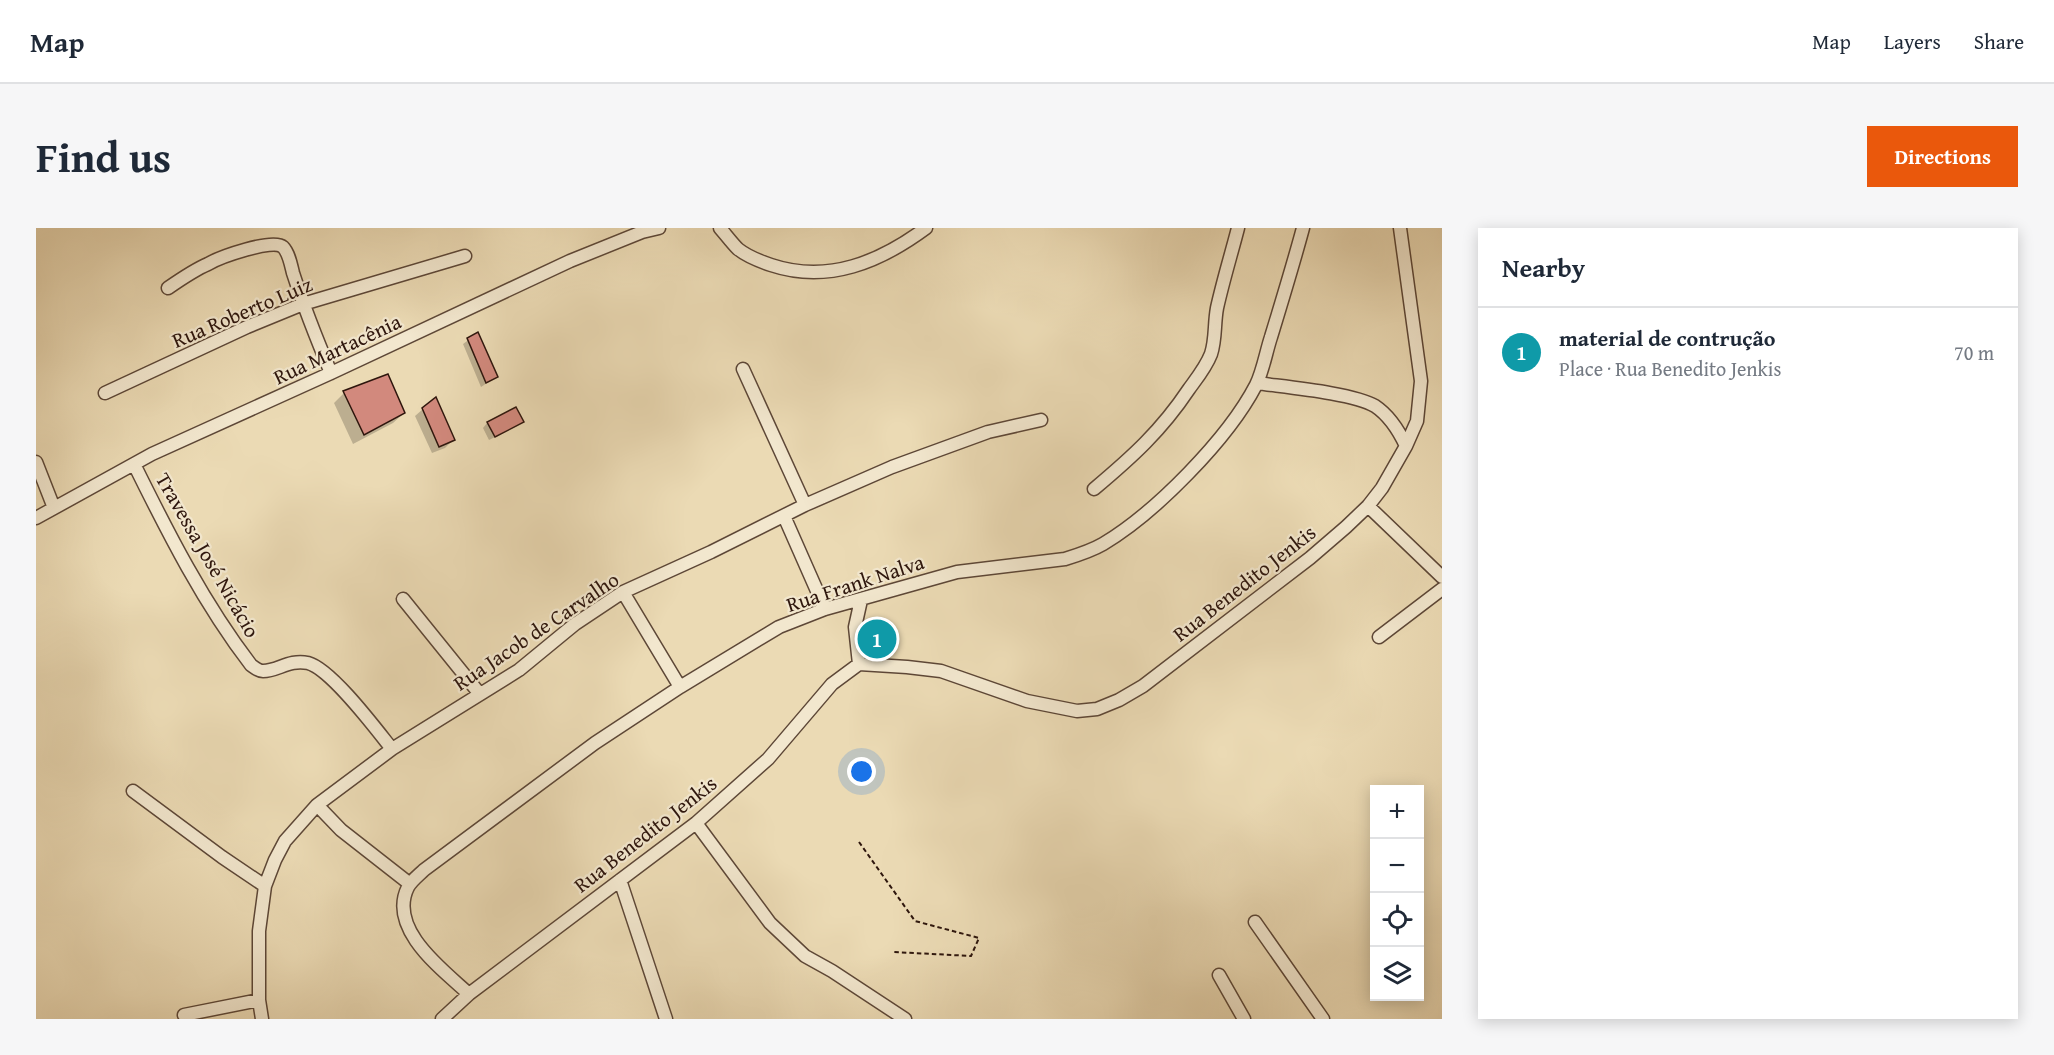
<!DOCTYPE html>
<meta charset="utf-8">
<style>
:root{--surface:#fff;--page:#f6f6f7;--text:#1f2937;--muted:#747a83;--line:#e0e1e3;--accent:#ea580c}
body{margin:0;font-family:"Gentium Book Plus",serif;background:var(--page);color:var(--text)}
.controls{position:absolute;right:18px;bottom:18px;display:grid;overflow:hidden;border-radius:0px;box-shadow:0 3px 15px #0003}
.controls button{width:54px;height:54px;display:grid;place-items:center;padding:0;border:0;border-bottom:2px solid var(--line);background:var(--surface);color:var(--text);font:30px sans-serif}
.you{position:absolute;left:826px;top:544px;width:21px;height:21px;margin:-15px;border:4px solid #fff;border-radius:50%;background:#1a73e8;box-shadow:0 0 0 9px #1a73e833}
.badge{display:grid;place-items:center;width:39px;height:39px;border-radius:50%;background:var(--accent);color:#fff;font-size:20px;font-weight:700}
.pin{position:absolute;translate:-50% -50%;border:3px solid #fff;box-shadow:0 2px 6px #0006}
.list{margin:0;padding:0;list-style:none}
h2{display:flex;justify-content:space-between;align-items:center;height:78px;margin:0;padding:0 24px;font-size:26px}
h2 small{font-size:20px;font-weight:400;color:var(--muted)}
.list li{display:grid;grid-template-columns:39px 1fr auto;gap:18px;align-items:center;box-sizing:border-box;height:90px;padding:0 24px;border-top:2px solid var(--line)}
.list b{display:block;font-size:22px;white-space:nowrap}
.list p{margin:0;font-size:20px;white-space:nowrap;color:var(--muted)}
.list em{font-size:20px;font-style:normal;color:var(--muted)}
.icon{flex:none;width:33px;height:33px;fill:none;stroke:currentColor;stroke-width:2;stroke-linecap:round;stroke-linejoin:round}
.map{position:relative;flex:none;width:1406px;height:791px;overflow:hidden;border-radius:0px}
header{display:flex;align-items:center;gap:36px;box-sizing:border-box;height:84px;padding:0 30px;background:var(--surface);border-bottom:2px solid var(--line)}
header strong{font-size:28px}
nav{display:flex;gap:33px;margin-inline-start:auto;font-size:21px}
.intro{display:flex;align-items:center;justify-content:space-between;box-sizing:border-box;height:144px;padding:0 36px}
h1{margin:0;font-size:42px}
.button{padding:15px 27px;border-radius:0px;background:var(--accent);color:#fff;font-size:21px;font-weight:700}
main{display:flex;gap:36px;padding:0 36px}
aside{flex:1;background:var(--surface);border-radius:0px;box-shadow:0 3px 15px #0003}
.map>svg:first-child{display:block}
.shadow{fill:#0003}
.building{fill:#d2897d;stroke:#2e160d;stroke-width:1.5}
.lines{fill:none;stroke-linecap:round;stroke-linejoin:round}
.minor-casing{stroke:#5d4737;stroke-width:15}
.path{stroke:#2e160d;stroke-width:2;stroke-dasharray:4.5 3;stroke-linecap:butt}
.minor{stroke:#f2e7ce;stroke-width:12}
.labels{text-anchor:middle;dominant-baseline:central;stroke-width:4.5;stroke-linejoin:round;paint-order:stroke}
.street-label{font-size:21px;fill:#2e160d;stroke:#f2e7ce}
</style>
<header>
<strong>Map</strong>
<nav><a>Map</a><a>Layers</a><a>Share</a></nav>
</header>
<div class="intro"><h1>Find us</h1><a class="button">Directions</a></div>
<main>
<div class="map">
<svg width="1406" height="791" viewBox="0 0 1406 791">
<rect width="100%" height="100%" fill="#ebdab4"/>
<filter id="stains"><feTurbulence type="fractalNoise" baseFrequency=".00333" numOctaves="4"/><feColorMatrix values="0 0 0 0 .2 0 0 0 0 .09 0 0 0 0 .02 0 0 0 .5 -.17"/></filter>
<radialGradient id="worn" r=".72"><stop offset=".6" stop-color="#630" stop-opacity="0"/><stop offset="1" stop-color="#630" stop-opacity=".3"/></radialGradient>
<path class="shadow" d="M441 106 460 149 445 159 427 116Z
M308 165 368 185 357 195 317 216 298 175Z
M387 181 417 212 409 220 396 225 379 188Z
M480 181 486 193 481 198 453 212 447 200 451 195Z
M834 401 848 422 840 429 822 424 826 408Z"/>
<path class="building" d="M442 104 462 149 450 155 431 110Z
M352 146 369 185 328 207 307 163Z
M400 169 419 212 403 219 386 180Z
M480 179 488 194 459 209 451 194Z
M833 399 854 405 849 423 829 417Z"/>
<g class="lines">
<defs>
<path id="minor" d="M684 0C690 7 696 15 702 21 712 29 723 33 735 37 792 56 844 34 890 0
M132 60C145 51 158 42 172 36 184 29 237 10 247 19 253 25 255 37 257 45 268 79 281 112 295 145
M707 141 769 277
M1221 155C1249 159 1317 165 1339 178 1354 188 1363 203 1370 218
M69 165 211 99 267 76 429 28
M0 234 18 280
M98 236C132 305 168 376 215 437 218 439 222 443 227 443 242 443 253 431 272 435 295 441 340 501 356 521
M1058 261C1096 229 1125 203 1153 161 1161 150 1170 139 1175 126 1180 111 1178 96 1181 80 1187 53 1195 27 1202 0
M1332 278 1406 349
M748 288 789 381
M0 290 116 226 295 145 534 33 606 4 623 0
M587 364 644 459
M367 371 443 465
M1343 409 1406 361
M823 436 819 399 825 372
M97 563 186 629 229 658
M281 577 305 602 374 656
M660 595 734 695 769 728 796 743 869 791
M584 652 630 791
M1219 694 1287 791
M1183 747 1208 791
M433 766C407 742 351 701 372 659 376 652 383 647 388 642L559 515 644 459 743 399 789 381 921 344 1029 331C1042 327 1055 323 1067 316 1119 285 1192 211 1220 157 1227 143 1230 124 1235 109 1246 73 1257 37 1267 0
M148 787 223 772
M226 791 223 772V703L229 658 239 632 249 613 281 577 356 521 483 442 539 396 587 364 675 324 769 277 856 239 952 204 1005 192
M406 791 433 766 660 595 732 531 796 456 823 436 871 439 905 443 991 473 1041 483 1061 481 1083 472 1107 458 1274 330 1310 299 1332 278 1346 260 1370 218 1381 193 1385 153 1364 0"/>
</defs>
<use href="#minor" class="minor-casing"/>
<path class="path" d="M823 614 879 693 943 710 935 728 858 724"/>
<use href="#minor" class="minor"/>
</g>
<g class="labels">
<g class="street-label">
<text transform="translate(206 84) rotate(-23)">Rua Roberto Luiz</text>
<text transform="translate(301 121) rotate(-25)">Rua Martacênia</text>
<text transform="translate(172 327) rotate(60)">Travessa José Nicácio</text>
<text transform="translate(819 355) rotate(-18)">Rua Frank Nalva</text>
<text transform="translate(1208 355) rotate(-38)">Rua Benedito Jenkis</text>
<text transform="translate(500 403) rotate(-34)">Rua Jacob de Carvalho</text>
<text transform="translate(609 606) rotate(-38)">Rua Benedito Jenkis</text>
</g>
</g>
<rect width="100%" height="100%" filter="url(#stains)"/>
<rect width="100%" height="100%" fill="url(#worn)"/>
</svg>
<div class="controls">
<button>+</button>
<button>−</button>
<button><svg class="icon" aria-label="locate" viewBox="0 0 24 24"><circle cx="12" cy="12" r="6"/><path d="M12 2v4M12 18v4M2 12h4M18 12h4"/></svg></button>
<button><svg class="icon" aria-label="layers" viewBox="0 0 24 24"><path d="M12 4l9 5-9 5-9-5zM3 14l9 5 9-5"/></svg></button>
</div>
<div class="you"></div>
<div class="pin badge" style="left:841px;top:411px;background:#0f9aa8">1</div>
</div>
<aside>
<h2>Nearby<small></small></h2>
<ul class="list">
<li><span class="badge" style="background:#0f9aa8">1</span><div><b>material de contrução</b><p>Place · Rua Benedito Jenkis</p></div><em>70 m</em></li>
</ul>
</aside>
</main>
